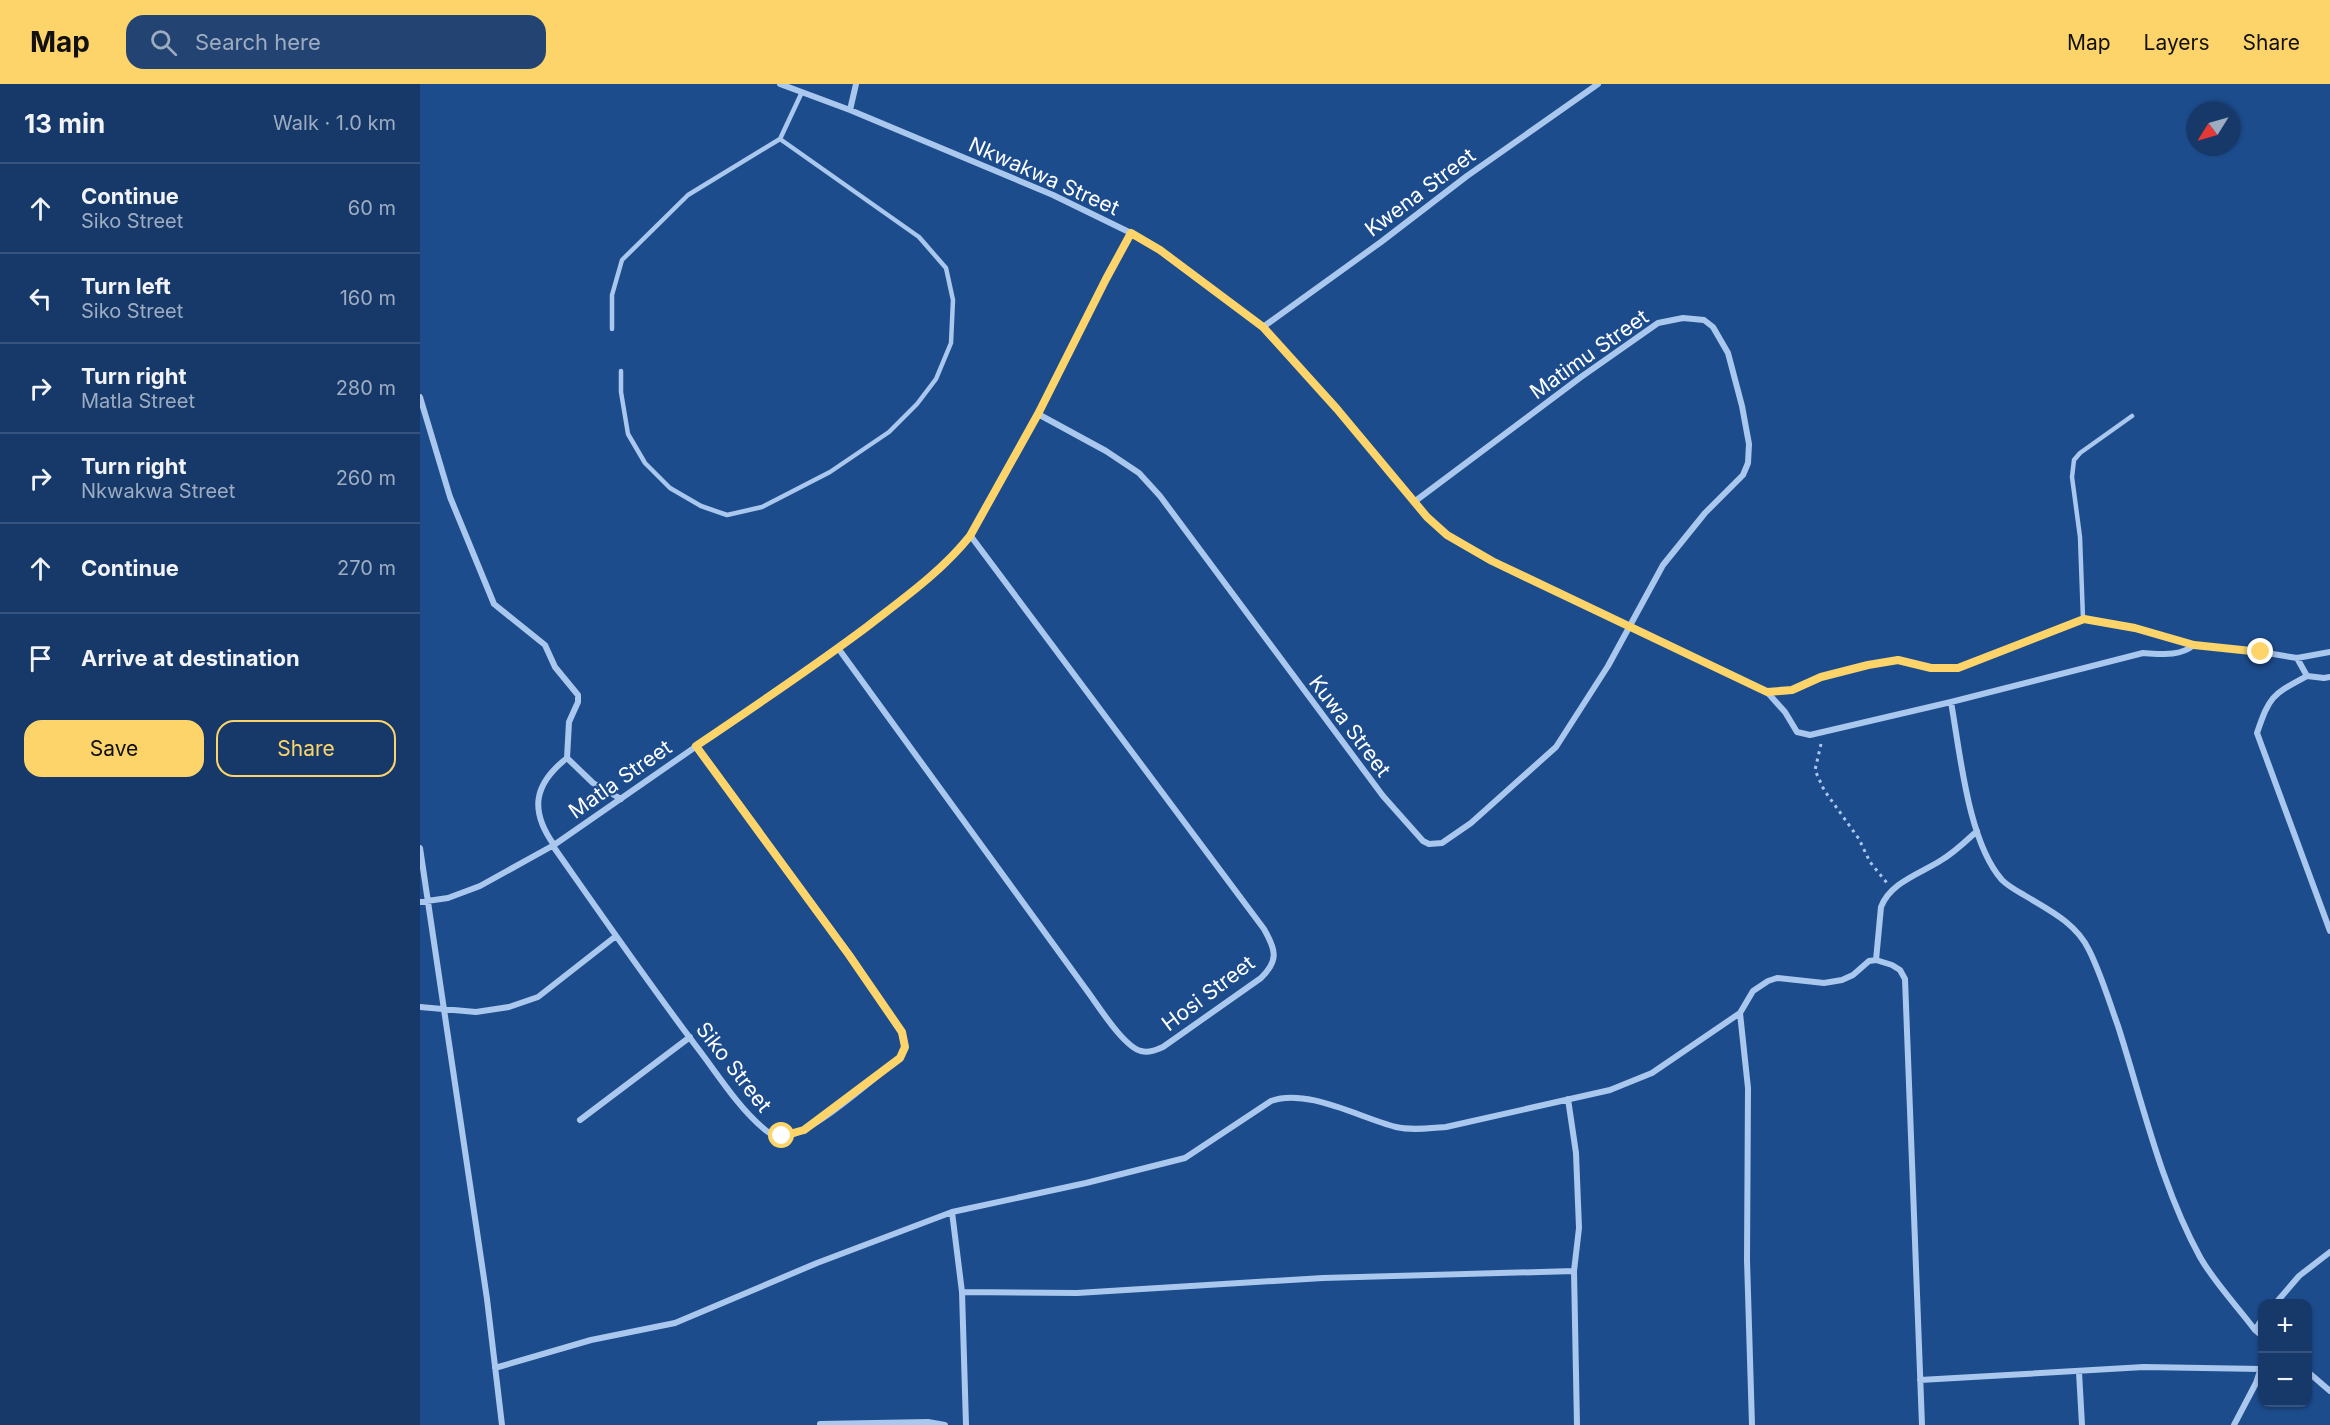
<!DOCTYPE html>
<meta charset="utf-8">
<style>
:root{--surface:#16396a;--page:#234472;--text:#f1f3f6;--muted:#9eacc1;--line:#35537e;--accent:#fcd469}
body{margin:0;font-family:Inter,sans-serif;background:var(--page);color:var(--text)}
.controls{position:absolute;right:18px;bottom:18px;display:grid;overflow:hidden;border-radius:12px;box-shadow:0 2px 4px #0004}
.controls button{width:54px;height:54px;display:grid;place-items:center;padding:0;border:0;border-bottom:2px solid var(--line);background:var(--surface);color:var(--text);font:30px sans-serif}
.compass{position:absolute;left:1766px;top:18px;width:54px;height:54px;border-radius:50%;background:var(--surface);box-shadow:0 2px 4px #0004;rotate:233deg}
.stop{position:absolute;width:18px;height:18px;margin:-14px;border:4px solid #fcd469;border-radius:50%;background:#fff}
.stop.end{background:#fcd469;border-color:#fff;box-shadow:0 2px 6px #0008}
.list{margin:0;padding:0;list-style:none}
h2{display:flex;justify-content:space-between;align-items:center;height:78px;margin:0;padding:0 24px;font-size:26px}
h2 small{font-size:20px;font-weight:400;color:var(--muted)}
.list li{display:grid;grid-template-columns:39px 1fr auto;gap:18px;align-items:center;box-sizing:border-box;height:90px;padding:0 24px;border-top:2px solid var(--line)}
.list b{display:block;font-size:22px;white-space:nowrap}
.list p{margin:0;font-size:20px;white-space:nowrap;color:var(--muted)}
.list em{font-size:20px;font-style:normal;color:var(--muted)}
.actions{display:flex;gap:12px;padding:18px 24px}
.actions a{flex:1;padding:14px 0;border:2px solid var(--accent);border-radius:18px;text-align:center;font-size:21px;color:var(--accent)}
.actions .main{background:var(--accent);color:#111}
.icon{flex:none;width:33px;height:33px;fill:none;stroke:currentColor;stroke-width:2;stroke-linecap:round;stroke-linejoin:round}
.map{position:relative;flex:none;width:1910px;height:1341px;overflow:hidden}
header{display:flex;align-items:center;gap:36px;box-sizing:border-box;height:84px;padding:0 30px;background:var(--accent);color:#111}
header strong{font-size:28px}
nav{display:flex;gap:33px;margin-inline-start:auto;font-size:21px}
.search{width:420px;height:54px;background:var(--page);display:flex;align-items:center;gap:15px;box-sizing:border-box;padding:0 21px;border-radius:18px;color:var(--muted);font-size:22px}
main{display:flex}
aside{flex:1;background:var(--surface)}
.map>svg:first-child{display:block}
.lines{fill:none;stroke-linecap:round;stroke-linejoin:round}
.path{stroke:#aac7ed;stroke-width:3;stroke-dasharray:3 4.5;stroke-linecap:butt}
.lane{stroke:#aac7ed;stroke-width:4.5}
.street{stroke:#aac7ed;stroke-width:6}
.route{stroke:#fcd469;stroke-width:8}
.labels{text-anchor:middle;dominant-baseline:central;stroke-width:4.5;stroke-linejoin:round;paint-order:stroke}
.street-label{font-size:21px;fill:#fff;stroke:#1d4c8d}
</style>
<header>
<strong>Map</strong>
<div class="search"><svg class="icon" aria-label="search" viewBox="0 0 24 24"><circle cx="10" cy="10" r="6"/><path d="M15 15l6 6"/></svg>Search here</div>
<nav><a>Map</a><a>Layers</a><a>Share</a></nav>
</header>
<main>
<aside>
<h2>13 min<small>Walk · 1.0 km</small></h2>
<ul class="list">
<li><svg class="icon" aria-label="ahead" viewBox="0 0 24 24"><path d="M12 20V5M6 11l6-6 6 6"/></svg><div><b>Continue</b><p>Siko Street</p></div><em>60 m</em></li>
<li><svg class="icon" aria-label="left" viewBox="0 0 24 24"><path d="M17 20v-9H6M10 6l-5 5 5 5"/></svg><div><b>Turn left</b><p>Siko Street</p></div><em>160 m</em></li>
<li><svg class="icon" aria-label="right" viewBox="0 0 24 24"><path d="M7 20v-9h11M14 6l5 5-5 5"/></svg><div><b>Turn right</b><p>Matla Street</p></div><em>280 m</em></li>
<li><svg class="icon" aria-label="right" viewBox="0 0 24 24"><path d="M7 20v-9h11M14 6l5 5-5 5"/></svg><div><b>Turn right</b><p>Nkwakwa Street</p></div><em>260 m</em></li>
<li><svg class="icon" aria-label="ahead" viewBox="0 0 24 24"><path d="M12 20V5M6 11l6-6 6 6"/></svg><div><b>Continue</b></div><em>270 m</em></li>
<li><svg class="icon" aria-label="arrive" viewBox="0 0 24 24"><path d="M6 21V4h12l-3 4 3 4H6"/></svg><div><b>Arrive at destination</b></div></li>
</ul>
<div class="actions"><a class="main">Save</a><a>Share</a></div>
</aside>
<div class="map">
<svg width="1910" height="1341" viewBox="0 0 1910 1341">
<rect width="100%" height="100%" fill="#1d4c8d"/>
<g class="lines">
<path class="path" d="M1401 660 1395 686 1404 706 1439 755 1450 778 1467 799"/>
<path class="lane" d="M192 245V211L202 176 268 111 360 55
M201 287V308L208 350 225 379 250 404 281 422 307 431 342 423 410 388 469 348 497 320 516 295 531 259 533 216 526 184 499 153 360 55 382 8
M1663 535 1660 453 1652 393 1654 376 1660 369 1712 332"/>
<path class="street" d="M360 0 430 26 633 111 711 149 739 166 843 243 917 325 1007 433 1027 451 1072 477 1347 608 1365 628 1377 648 1390 651 1531 618 1723 569C1741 570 1759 573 1774 561L1841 568 1877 574 1910 568
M430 26 436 0
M843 243 961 158 1047 92 1178 0
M0 313 30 413 74 520 125 561 135 583 158 611V618L149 638 147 674 173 699 201 715
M618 330 686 367 719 389 740 412 963 712 1003 757 1009 760 1022 759 1051 739 1136 663 1188 582 1243 481 1285 429 1323 391 1328 379 1329 360 1322 322 1308 269 1293 243 1284 236 1263 234 1238 239 1161 293 994 418
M418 564 668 908C679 923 704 963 721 967 729 969 736 966 743 963L841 894C859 876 856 866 844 845L550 451
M1877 574 1887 592C1852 611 1850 611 1837 649L1910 847
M1887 592 1904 594 1910 593
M1347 608 1372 606 1400 593 1448 581 1478 576 1511 584H1538L1663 535 1715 544 1774 561
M1531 618C1540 668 1548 758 1582 796 1588 802 1597 807 1604 811 1629 826 1656 839 1669 866 1681 890 1689 917 1698 942 1723 1020 1741 1102 1780 1173 1794 1198 1818 1223 1835 1246L1842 1252
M134 761C109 726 114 700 147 674
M133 762C180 829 227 897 276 962 297 989 317 1022 343 1044 348 1049 356 1052 364 1052 392 1051 455 992 480 974L485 963 481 948 430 871 276 662
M0 764 67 1215 82 1341
M0 818 28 814 60 802 134 761 418 564 482 516 525 480 550 451 618 330 686 195 711 149
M1456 876 1461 823C1470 799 1499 790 1520 777 1534 769 1545 758 1557 747
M0 923 56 928 89 923 118 913 196 852
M1320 929 1328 1004 1327 1176 1332 1341
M1148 1015 1156 1069 1159 1144 1154 1187 1157 1341
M160 1036 270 953
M532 1128 666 1099 765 1074 851 1017C887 1004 938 1033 976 1043 992 1047 1010 1044 1026 1043L1190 1006 1232 989 1320 929 1333 907 1348 897 1357 894 1404 899 1422 896 1433 891 1449 877 1456 876 1472 881 1480 886 1485 895 1502 1341
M542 1208 657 1209 903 1194 1154 1187
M1855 1220 1879 1192 1910 1168
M1835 1246 1842 1235
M75 1284 171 1256 255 1239 397 1179 532 1128 542 1208 546 1341
M1659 1288 1662 1341
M1888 1288 1910 1307
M1500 1296 1724 1283 1841 1285
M400 1340 508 1338 525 1341
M1814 1341 1836 1299 1842 1281"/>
</g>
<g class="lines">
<path class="route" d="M362 1052 384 1046 480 974 485 963 482 948 429 871 276 662C334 623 392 584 448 542 484 514 521 488 550 452L618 330 686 195 711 149 740 166 843 243 917 325 1007 433 1027 451 1072 477 1347 608 1372 606 1401 593 1448 581 1478 576 1511 584H1538L1664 535 1715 544 1774 561 1841 568"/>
</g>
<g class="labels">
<g class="street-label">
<text transform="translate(624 92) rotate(24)">Nkwakwa Street</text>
<text transform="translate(1000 108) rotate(-37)">Kwena Street</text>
<text transform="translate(1169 270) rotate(-35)">Matimu Street</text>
<text transform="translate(930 642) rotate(53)">Kuwa Street</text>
<text transform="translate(200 695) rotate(-35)">Matla Street</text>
<text transform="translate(788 909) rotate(-37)">Hosi Street</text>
<text transform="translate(314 983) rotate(52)">Siko Street</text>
</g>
</g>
</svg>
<div class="controls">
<button>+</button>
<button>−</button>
</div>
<svg class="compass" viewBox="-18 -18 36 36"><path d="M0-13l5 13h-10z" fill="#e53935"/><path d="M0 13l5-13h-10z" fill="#9eacc1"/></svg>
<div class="stop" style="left:362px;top:1052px"></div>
<div class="stop end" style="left:1841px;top:568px"></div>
</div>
</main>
